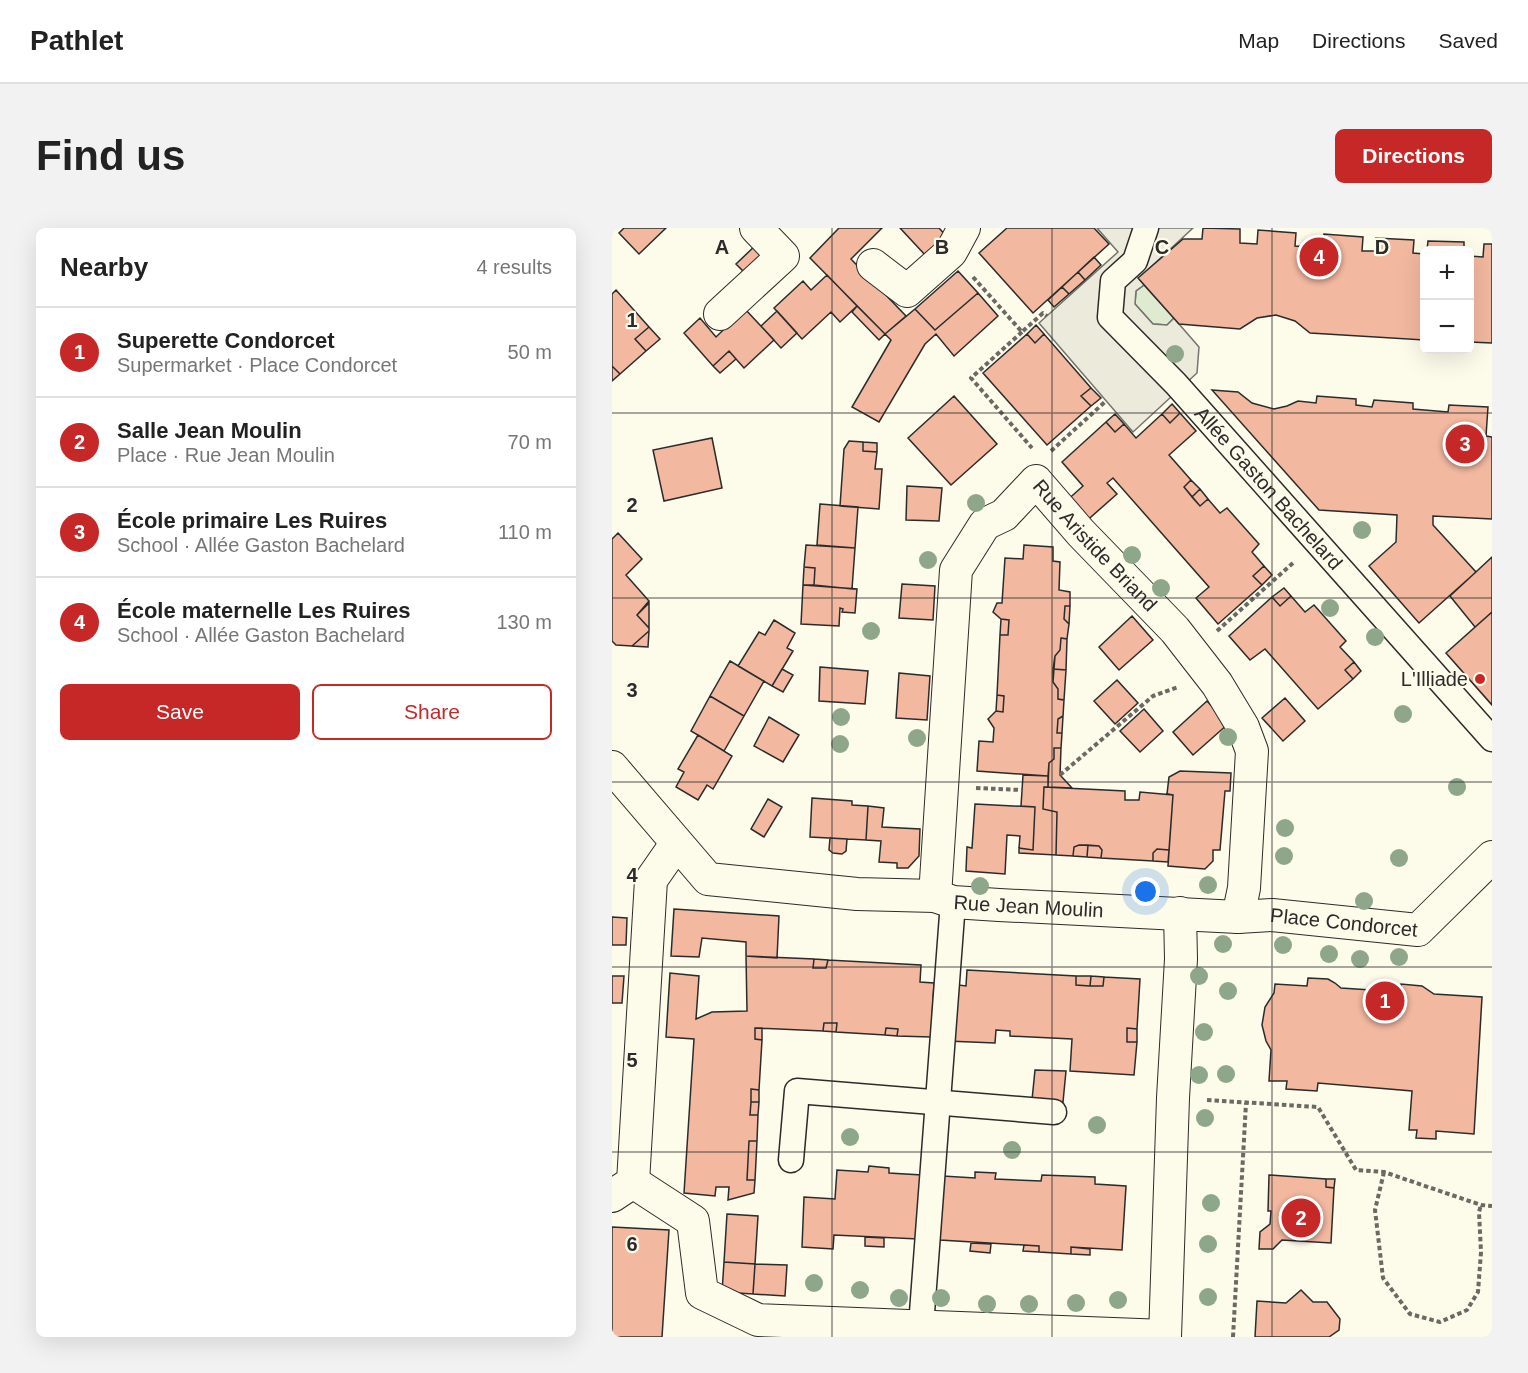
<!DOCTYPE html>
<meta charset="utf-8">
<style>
:root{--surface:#fff;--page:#f2f2f2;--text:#222;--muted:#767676;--line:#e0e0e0;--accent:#c62828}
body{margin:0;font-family:Helvetica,sans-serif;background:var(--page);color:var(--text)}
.controls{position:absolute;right:18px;top:18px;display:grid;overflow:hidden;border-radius:9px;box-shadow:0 6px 24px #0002}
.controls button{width:54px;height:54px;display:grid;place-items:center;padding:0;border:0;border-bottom:2px solid var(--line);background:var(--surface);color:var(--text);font:30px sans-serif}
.you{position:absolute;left:534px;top:664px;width:21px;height:21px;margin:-15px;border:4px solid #fff;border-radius:50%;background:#1a73e8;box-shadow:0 0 0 9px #1a73e833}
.badge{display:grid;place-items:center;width:39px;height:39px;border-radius:50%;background:var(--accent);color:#fff;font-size:20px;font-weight:700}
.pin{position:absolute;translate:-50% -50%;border:3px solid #fff;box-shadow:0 2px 6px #0006}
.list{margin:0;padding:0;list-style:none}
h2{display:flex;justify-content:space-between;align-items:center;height:78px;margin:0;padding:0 24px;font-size:26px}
h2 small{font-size:20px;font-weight:400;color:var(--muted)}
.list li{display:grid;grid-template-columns:39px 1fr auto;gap:18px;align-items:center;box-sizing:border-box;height:90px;padding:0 24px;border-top:2px solid var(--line)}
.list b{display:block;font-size:22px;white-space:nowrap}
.list p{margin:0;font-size:20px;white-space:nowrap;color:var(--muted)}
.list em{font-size:20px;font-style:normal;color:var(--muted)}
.actions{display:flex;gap:12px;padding:18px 24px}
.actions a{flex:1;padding:14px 0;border:2px solid var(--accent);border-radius:9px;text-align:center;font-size:21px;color:var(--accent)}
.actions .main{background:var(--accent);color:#fff}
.map{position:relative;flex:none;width:880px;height:1109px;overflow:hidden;border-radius:9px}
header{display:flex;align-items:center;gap:36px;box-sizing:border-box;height:84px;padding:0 30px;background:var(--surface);border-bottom:2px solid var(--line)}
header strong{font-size:28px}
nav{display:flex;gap:33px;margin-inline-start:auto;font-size:21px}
.intro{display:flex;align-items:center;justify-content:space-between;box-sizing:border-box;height:144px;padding:0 36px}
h1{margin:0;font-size:42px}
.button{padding:15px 27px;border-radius:9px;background:var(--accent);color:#fff;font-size:21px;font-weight:700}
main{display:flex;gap:36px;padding:0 36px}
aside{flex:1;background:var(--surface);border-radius:9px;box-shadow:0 6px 24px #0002}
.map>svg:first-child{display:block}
.green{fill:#deebd1;stroke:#74746e;stroke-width:1.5}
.parking{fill:#eceadb;stroke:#74746e;stroke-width:1.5}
.building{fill:#f2b8a0;stroke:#2b2b2b;stroke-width:1.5}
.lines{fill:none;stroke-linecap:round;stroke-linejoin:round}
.pedestrian-casing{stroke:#2b2b2b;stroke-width:27}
.minor-casing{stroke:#2b2b2b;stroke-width:34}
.path{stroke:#6a6964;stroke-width:4;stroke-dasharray:4.5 3;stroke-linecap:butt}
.pedestrian{stroke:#fdfbea;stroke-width:24}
.minor{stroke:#fdfbea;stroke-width:32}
.tree{fill:#8ea78a}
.grid{fill:none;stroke:#2b2b2b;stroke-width:1.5;stroke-opacity:0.55}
.poi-dot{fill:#c62828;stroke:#fdfbea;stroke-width:2}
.labels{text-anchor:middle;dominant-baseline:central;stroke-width:4.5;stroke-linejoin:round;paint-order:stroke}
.street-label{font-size:20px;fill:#2b2b2b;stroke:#fdfbea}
.poi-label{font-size:20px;fill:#2b2b2b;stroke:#fdfbea;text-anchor:end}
.grid-label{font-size:20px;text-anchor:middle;font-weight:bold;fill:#2b2b2b;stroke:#fdfbea;stroke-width:4.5;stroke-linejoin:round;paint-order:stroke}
</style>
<header>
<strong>Pathlet</strong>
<nav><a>Map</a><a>Directions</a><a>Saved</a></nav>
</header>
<div class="intro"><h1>Find us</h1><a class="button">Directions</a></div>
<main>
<aside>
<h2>Nearby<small>4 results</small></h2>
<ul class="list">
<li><span class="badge">1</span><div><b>Superette Condorcet</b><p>Supermarket · Place Condorcet</p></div><em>50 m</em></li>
<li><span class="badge">2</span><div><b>Salle Jean Moulin</b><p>Place · Rue Jean Moulin</p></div><em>70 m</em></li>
<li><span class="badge">3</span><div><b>École primaire Les Ruires</b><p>School · Allée Gaston Bachelard</p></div><em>110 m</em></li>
<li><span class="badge">4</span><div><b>École maternelle Les Ruires</b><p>School · Allée Gaston Bachelard</p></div><em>130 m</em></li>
</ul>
<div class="actions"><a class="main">Save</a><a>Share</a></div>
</aside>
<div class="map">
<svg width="880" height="1109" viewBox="0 0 880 1109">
<rect width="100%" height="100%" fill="#fdfbea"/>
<path class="green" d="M532 57 562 90 555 97 541 96 523 76 524 63Z"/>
<path class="parking" d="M485 0H581L527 50 532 57 524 63 523 76 541 96 555 97 562 90 567 96 587 119 585 145 521 204 427 95 506 24Z"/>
<path class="building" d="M12 0H54L27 26 7 5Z
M227 0H270L239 31 294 88 273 106 198 30Z
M288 0H327L336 10 315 29Z
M395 0H482L497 16 421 85 367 25Z
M591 0 628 1V15L645 16 646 2 684 5 683 18 711 20 712 6 751 9 750 23H763L764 10 802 12 801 25 812 26V112L698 105 683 93 664 87 645 90 628 101 567 96 526 50 571 11H590Z
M816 13 852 14V22H815Z
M146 15 155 24 133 45 124 36Z
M872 16H880V115L858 114V28L871 29Z
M482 29 489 37 473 52 466 44Z
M346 43 366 65 323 102 303 81Z
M466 44 473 52 457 66 450 59Z
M215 47 245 78 228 94 219 84 190 111 162 80 191 53 199 62Z
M450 59 457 66 442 79 436 72Z
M4 62 37 99 23 111 34 123 8 146 0 138V66Z
M366 65 386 88 342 128 324 106 313 116 267 194 240 179 279 112 273 106 303 81 323 102Z
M245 78 273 106 267 112 240 84Z
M133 81 162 112 132 140 117 123 101 138 72 105 88 90 104 109Z
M165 83 185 105 169 120 149 98Z
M424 97 432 106 423 115 415 106Z
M37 99 48 111 34 123 23 111Z
M415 106 423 115 432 106 479 160 469 168 479 178 435 217 371 145Z
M117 123 124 131 108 145 101 138Z
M0 138 8 146 0 153Z
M479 160 489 170 479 178 469 168Z
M600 162 626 164 640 175 662 181 675 178 686 173 704 175 705 168 744 171V177L760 179 762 172 801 175V181L836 184 837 177 876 179 874 208 880 209V291L821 288V297L864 344 807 395 757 338 784 314 785 287 707 282Z
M342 168 385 216 339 257 296 210Z
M560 176 568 185 558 195 550 186Z
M568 185 584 203 557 227 579 252 572 259 588 278 596 271 608 285 615 280 647 316 640 324 652 338 641 348 650 357 606 396 584 370 597 359 501 250 495 255 505 266 471 296 452 275 471 258 450 234 494 194 503 204 512 196 524 210 550 186 558 195Z
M503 186 512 196 503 204 494 194Z
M100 210 110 260 52 273 41 222Z
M237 213 251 214V223L265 224 263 241H270L267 281 228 278 232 221Z
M251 214 265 215V224L251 223Z
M579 252 588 261 580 269 572 259Z
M295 258 330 260 327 293 294 292Z
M588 261 596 271 588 278 580 269Z
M208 276 246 279 243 320 205 317Z
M6 305 30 331 14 347 37 373 25 387 37 400V403L20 418 4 417 0 413V311Z
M194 317 243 320 240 361 202 357 203 340 192 339Z
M412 317 441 319V333L448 334 447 362 458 364V378H453L452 391 457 396 455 411 449 410 448 422 443 428 441 454 446 461V471L452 472 451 488 446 491 445 505H450L449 520H442V531L437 535 436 548 365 543 367 513 381 514 382 500 376 491 384 483 391 484 392 468 385 467 388 407H396L397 392 389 391 381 384 385 375H390L393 330 411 331Z
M880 329V384L863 399 838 368Z
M652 338 660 347 650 357 641 348Z
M192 339 203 340 202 357H191Z
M290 356 323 358 321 392 287 390Z
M191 357 245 361 243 385 230 384 231 381 228 380 227 398 189 396Z
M672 360 679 368 668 378 660 369Z
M679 368 693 384 702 377 734 413 728 419 742 434 733 442 741 451 706 481 653 421 638 432 617 408 660 369 668 378Z
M37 375V400L25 387Z
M453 378H458L457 396 452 391Z
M880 384V477L834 425Z
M520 388 541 412 507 442 487 419Z
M389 391 397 392 396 407H388Z
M162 392 183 405 175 420 181 423 160 458 126 438 147 404 153 407Z
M37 403 36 419 20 418Z
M449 410 455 411 454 442 441 441 443 428 448 422Z
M118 433 152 453 132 488 98 468Z
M742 434 749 443 741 451 733 442Z
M208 439 256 443 253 476 207 473Z
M170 441 181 447 171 464 160 458Z
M441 441 454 442 452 472 446 471V461L441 454Z
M287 445 318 448 315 492 284 490Z
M505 452 526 475 503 496 482 473Z
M385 467 392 468 391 484 384 483Z
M98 468 132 488 112 523 79 503Z
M673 470 693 493 671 513 650 490Z
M595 473 616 496 581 527 561 504Z
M532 481 551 503 528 524 508 503Z
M451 488 450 505H445L446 491Z
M157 489 187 507 171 534 142 518Z
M86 507 120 528 101 561 95 557 86 572 64 559 72 544 66 541Z
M442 520H449L448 547 460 560 436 559 437 535 442 531Z
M568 543 619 545 618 563H613L608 622H601V633L593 641 556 638 561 567 555 566 557 549Z
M411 547 436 548V559H432L431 581 445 584 444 627 407 625V620L421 622 423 579 409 578Z
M432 559 513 563V572H527L528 564 561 567 557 622 545 621 541 625V633L489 630 490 622 487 618 467 617 462 619 461 628 444 627 445 584 431 581Z
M200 570 240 573V577L256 578 254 612 198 609Z
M156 571 170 579 152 609 139 601Z
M363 576 423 579 421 622 407 620 408 608 395 607 393 646 354 643 355 619 360 620Z
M256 578 272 580 270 599 308 601 307 628 296 640H285V635L267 634 269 613 254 612Z
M218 610 235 611 234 623 230 626 221 625 217 622Z
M467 617H476L475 629 461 628 462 619Z
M476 617 487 618 490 622 489 630 475 629Z
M545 621 557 622 556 634 541 633V625Z
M62 681 167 688 165 730 134 728V714L90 710 87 729 59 728Z
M0 689 15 690 14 717H0Z
M134 728 202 731 201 740H214L216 732 309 737 308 754 322 755 319 809 285 808 286 801 274 800 273 807 224 804 225 795H212L211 803 143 800V811L150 812 147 862 139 861V874L138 887H146L145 913H137L135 952H143L142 965 116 972 117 959H104L103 968 72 965 82 811 54 809 58 745 87 748 84 791 100 784 135 783Z
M202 731 216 732 214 740H201Z
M355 742 464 748V757L478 758H491L492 749 528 751 525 801 515 800V814H525L522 847 458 843 460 811 398 808V803L384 802 383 815 335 813 339 756 354 758Z
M0 748H12L10 775H0Z
M464 748H479L478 758 464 757Z
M479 748 492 749 491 758H478Z
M696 750 716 751 723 755 729 760 789 764V756L810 758 822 766 870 769 862 906 824 903V911L804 910 805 902H797L800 863 706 855 705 863 674 861 675 853H657L659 822 654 813 650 797 653 779 662 765 663 756 695 758Z
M212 795H225L224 804 211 803Z
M143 800H150V812L143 811Z
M274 800 286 801 285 808 273 807Z
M515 800 525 801V814H515Z
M423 842 454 843 451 874 420 872Z
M139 861 147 862V874H139Z
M139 874H147L146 887H138Z
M137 913H145L143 952H135Z
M257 938 277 940V945L310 947 306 1011 222 1007 221 1021 190 1019 192 969 223 971 225 942 256 944Z
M363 944 384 945 383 951 429 953 430 947 483 949V956L514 958 510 1022 459 1019V1026L427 1024V1018L328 1012 331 948 363 950Z
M657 947 714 951V959L722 960 719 1015 670 1012 661 1021H647L648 1004 658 996 659 983H656Z
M714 951H723L722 960 714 959Z
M115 986 146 988 143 1036 112 1034Z
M0 999 57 1002 50 1109H0Z
M253 1009 272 1010V1019L253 1018Z
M359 1015 379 1016 378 1025 358 1023Z
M412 1017 427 1018V1024L411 1023Z
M459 1019 478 1021V1027L459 1026Z
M112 1034 143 1036 141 1066 110 1064Z
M143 1036 175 1037 173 1068 141 1066Z
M689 1062 701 1074H715L728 1091 727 1102 717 1109H643L645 1073 674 1075Z"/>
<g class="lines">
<defs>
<g id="pedestrian">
<path id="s1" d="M534 0 523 33 501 53 498 89 564 156 880 511"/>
<path d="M179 932 185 863 442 884"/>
<path d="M309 1098 341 674"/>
</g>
<g id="minor">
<path d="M261 37 295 63 339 24 352 0"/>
<path d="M108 86 171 28 144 0"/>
<path id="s2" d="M0 539 96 651 245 666 323 668 341 674 387 677 626 689 660 687 806 702 880 629"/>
<path id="s3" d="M323 668 344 342 373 296 392 287 424 253 469 305 563 402 605 456 631 499 640 523 632 660 626 689"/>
<path d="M21 954 81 993 90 1065 146 1092 553 1108"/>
<path d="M0 968 21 954 39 652 64 616"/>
<path d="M553 1109 561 870 569 731 568 685"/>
</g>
</defs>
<use href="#pedestrian" class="pedestrian-casing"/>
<use href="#minor" class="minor-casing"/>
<path class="path" d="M361 49 410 104 431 85 435 88
M410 104 359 150 420 220
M439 223 494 173
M605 403 682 334
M448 547 541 468 566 459
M364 560 410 562
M595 872 706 879 744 942 772 944 869 977 880 978
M772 944 763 982 771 1050 798 1086 828 1094 855 1082 866 1064 869 1024 867 984 869 977
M621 1109 634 875"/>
<use href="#pedestrian" class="pedestrian"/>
<use href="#minor" class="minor"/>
</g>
<g class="tree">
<circle cx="563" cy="126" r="9"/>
<circle cx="364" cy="275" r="9"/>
<circle cx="750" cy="302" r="9"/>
<circle cx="520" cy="327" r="9"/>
<circle cx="316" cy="332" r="9"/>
<circle cx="549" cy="360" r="9"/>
<circle cx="718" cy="380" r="9"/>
<circle cx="259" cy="403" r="9"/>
<circle cx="763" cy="409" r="9"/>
<circle cx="791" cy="486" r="9"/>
<circle cx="229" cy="489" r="9"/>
<circle cx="616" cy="509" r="9"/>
<circle cx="305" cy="510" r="9"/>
<circle cx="228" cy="516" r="9"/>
<circle cx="845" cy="559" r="9"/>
<circle cx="673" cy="600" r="9"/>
<circle cx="672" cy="628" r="9"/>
<circle cx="787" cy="630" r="9"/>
<circle cx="596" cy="657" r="9"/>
<circle cx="368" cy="658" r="9"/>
<circle cx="752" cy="673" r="9"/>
<circle cx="611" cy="716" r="9"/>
<circle cx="671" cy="717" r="9"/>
<circle cx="717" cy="726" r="9"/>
<circle cx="787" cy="729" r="9"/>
<circle cx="748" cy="731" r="9"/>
<circle cx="587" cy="748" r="9"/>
<circle cx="616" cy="763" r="9"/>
<circle cx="592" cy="804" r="9"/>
<circle cx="614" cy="846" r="9"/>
<circle cx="587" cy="847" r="9"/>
<circle cx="593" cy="890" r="9"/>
<circle cx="485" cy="897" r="9"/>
<circle cx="238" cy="909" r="9"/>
<circle cx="400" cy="922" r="9"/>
<circle cx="599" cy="975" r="9"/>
<circle cx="596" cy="1016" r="9"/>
<circle cx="202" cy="1055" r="9"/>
<circle cx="248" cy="1062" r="9"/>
<circle cx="596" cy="1069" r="9"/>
<circle cx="287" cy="1070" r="9"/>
<circle cx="329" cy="1070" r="9"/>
<circle cx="506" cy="1072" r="9"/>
<circle cx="464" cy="1075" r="9"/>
<circle cx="375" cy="1076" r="9"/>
<circle cx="417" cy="1076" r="9"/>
</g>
<path class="grid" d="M220 0V1109M440 0V1109M660 0V1109M0 185H880M0 370H880M0 554H880M0 739H880M0 924H880"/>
<circle class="poi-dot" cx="868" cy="451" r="6"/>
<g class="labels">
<g class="street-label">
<text stroke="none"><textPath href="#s1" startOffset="334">Allée Gaston Bachelard</textPath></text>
<text stroke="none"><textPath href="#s3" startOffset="536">Rue Aristide Briand</textPath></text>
<text stroke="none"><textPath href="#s2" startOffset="470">Rue Jean Moulin</textPath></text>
<text stroke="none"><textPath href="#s2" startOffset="786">Place Condorcet</textPath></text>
</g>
<g class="poi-label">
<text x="856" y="451">L'Illiade</text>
</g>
</g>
<g class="grid-label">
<text x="110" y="26">A</text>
<text x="330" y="26">B</text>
<text x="550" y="26">C</text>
<text x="770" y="26">D</text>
<text x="20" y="99">1</text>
<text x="20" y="284">2</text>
<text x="20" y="469">3</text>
<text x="20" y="654">4</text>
<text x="20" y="839">5</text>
<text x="20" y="1023">6</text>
</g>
</svg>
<div class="controls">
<button>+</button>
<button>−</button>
</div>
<div class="you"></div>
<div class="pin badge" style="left:773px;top:773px">1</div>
<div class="pin badge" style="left:689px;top:990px">2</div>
<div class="pin badge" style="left:853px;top:216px">3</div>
<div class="pin badge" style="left:707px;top:29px">4</div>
</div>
</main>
